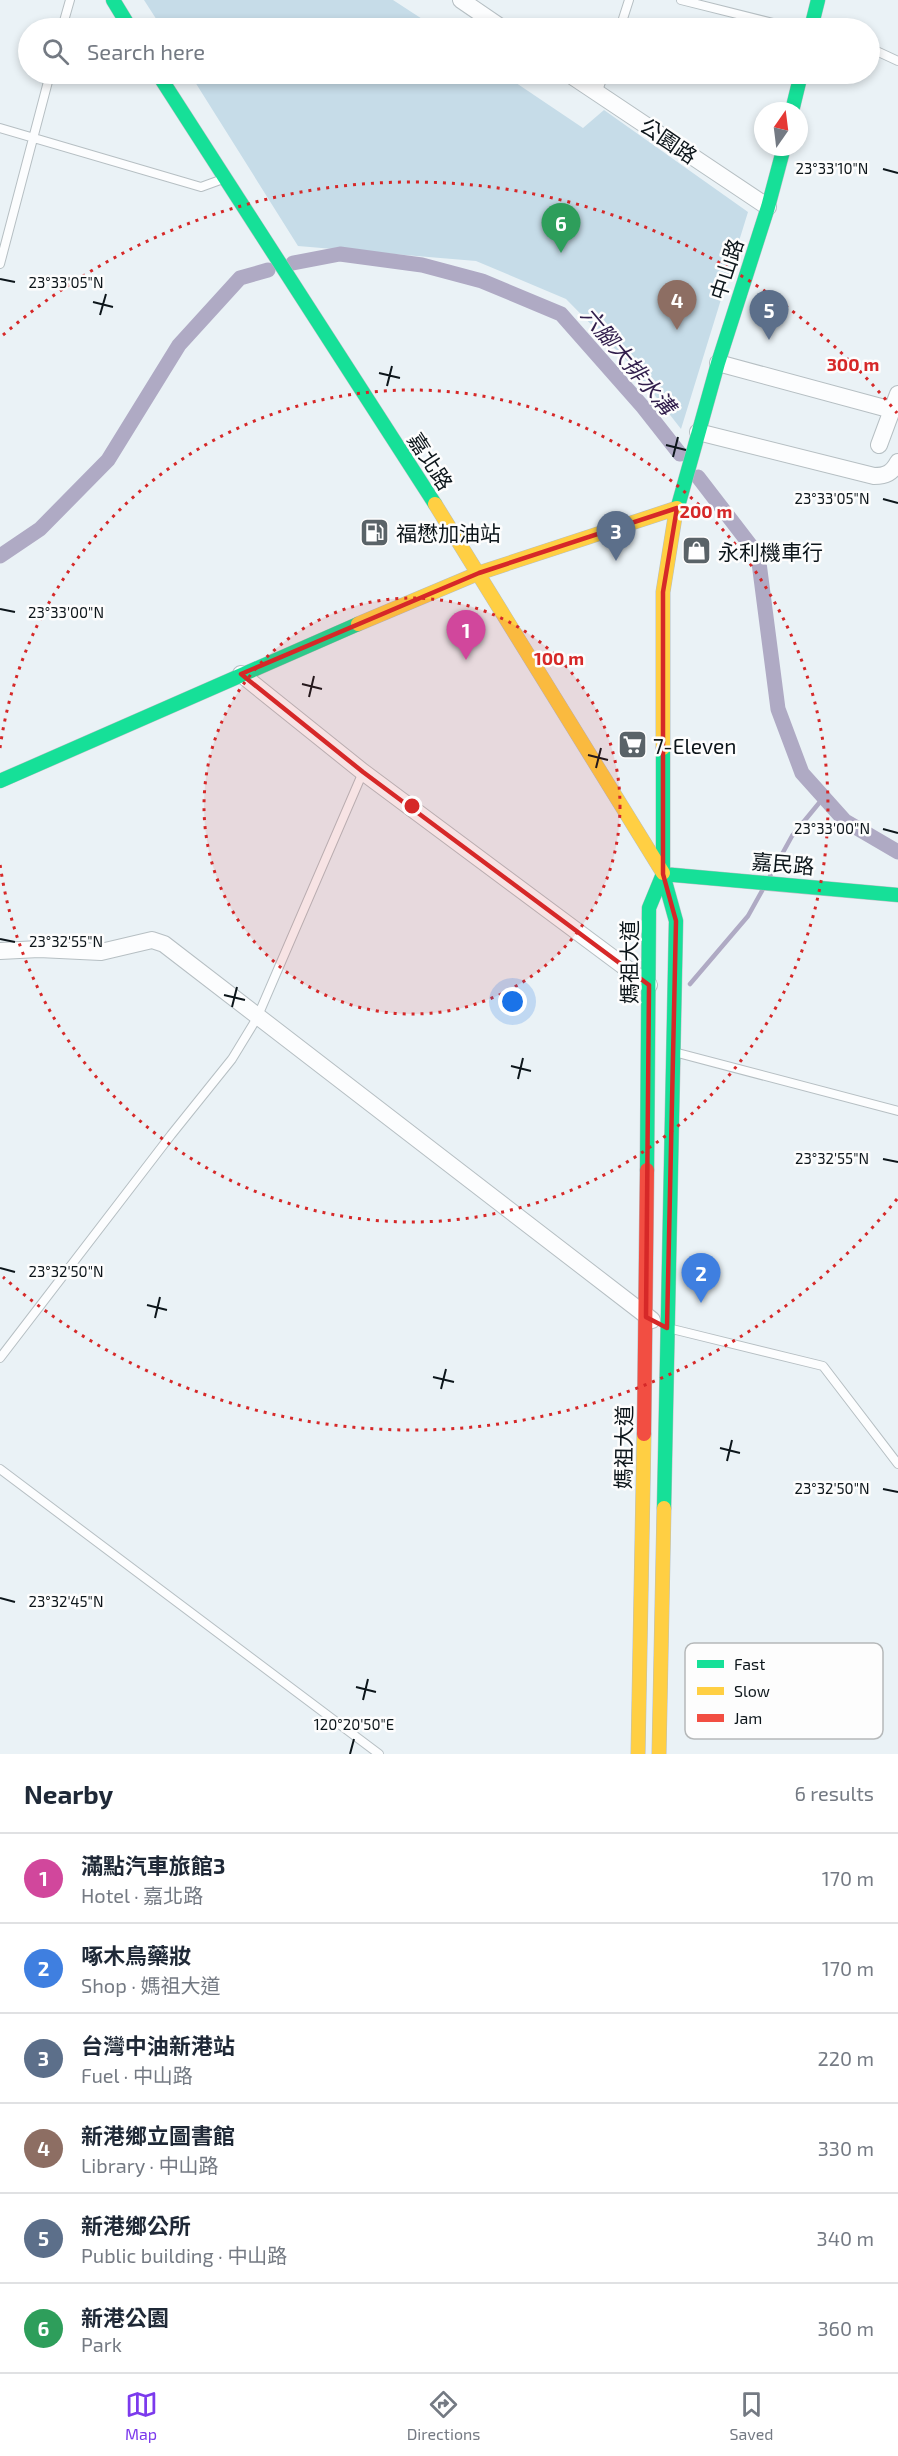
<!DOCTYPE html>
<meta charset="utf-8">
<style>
:root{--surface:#fff;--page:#f2f2f3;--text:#1f2937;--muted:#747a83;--line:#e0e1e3;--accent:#7c3aed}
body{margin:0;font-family:"Exo 2","Noto Sans TC",sans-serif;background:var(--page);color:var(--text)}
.compass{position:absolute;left:754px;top:102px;width:54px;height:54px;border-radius:50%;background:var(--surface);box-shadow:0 3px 9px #0003;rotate:14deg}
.you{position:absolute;left:513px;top:1002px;width:21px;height:21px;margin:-15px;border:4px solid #fff;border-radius:50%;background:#1a73e8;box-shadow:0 0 0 9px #1a73e833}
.badge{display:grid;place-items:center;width:39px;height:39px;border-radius:50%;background:var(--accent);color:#fff;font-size:20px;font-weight:700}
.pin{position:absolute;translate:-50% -50px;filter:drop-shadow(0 2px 3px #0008)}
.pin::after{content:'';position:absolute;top:32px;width:21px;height:18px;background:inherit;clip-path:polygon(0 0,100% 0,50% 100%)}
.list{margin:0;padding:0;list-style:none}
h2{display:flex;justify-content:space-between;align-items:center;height:78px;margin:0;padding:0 24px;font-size:26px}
h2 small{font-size:20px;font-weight:400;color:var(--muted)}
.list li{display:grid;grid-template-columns:39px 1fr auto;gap:18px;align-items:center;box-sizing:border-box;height:90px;padding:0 24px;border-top:2px solid var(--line)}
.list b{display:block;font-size:22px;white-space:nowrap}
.list p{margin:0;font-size:20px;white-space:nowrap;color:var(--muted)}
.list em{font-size:20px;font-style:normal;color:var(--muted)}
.icon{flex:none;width:33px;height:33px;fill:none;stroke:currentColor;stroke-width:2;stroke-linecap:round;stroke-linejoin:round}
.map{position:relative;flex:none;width:898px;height:1754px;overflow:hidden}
.search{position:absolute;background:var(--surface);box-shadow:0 3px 9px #0003;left:18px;right:18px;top:18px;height:66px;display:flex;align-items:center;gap:15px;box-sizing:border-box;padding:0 21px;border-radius:33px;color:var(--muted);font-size:22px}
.sheet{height:618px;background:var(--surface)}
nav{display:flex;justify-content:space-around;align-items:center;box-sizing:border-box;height:84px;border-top:2px solid var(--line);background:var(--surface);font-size:16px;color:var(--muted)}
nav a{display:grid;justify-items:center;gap:3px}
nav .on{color:var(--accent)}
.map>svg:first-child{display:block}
.green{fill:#c6dce8}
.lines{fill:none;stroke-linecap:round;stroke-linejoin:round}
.stream{stroke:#afaac4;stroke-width:4.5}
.canal{stroke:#afaac4;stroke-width:15}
.lane-casing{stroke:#b6bfc3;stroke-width:10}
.street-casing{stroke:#b6bfc3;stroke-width:18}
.fast-casing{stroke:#b6bfc3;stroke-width:15}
.slow-casing{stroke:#b6bfc3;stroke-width:15}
.jam-casing{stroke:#b6bfc3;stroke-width:15}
.lane{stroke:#fcfdfe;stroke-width:8}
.street{stroke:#fcfdfe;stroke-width:16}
.fast{stroke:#16e098;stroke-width:14}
.slow{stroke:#ffcf43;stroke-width:14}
.jam{stroke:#f24e42;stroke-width:14}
.marked{fill:none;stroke:#d62828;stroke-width:4.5;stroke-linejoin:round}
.ticks{fill:none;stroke:#0d161b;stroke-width:2}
.ring{fill:none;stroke:#d62828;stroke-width:3;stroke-dasharray:3 6}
.labels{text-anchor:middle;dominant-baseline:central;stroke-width:5;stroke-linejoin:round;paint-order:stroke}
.street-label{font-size:21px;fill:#0d161b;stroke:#fdfdfd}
.poi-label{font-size:21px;fill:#0d161b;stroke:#fdfdfd;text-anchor:start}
.water-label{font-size:22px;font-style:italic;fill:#301d4b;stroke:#fdfdfd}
.key{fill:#fdfdfd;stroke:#b5b8b9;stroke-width:1.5}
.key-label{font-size:16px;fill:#0d161b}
.ticks-label{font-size:15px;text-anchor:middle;fill:#0d161b;stroke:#fdfdfd;stroke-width:5;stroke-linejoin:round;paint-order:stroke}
.centre{fill:#d62828;stroke:#fdfdfd;stroke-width:3}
.ring-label{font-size:18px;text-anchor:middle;font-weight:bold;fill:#d62828;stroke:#fdfdfd;stroke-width:5;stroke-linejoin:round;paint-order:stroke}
</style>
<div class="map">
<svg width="898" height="1754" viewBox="0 0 898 1754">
<rect width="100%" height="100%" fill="#eaf2f6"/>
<path class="green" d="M144 0H393L436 28H162Z
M190 74H503L583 128 604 110 748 212 681 429 632 366 566 299 476 261 298 246Z"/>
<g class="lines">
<path class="stream" d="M770 876 792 836 824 797
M690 984 748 916 763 889"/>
<path class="canal" d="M293 263 340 254 422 265 482 281 561 314 643 407 680 454
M698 477 758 555 778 709 802 773 845 821 898 852
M0 556 40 529 108 460 179 345 240 278 268 270"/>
<defs>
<path id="lane" d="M681 0 793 28
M62 28 70 0
M620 28 629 0
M870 48 898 61
M597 93 604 74
M0 128 201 187 223 179
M0 264 50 74
M674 1052 898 1111
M668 1328 823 1366 898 1464
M0 1358 171 1135 232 1059 257 1018 363 772
M0 1469 379 1754"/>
<path id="street" d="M461 0 502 28
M569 74 768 207
M718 363 892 410 898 394
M698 432 874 476C886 476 892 473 898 462
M879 445 892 410
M241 674 363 772 649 985
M0 951 39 949 101 952 152 940 164 944 652 1320"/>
<path id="fast" d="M113 0 130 28
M811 28 818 0
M158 74 435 504
M792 111 801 74
M675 517 718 363 768 207 784 147
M663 748V874L676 921 664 1508
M0 781 358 624
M663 874 898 895
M647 1170 649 908 663 874"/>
<path id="slow" d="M435 504 663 873
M358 624 479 573 677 508
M663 748V592L675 517
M638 1754 644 1434
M659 1754 664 1508"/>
<path id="jam" d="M644 1434 647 1170"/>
</defs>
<use href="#lane" class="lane-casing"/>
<use href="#street" class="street-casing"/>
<use href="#fast" class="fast-casing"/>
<use href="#slow" class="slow-casing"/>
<use href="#jam" class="jam-casing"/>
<use href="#lane" class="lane"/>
<use href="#street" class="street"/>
<use href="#fast" class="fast"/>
<use href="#slow" class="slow"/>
<use href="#jam" class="jam"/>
</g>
<path class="marked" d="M677 508 663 592V874L676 921 667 1328 646 1317 649 985 363 772 241 674 479 573Z"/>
<path class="ticks" d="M883 169 898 173M0 279 15 282M93 302 113 307M100 315 106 294M379 373 400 378M387 386 392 366M666 445 686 450M673 457 678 437M883 499 898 503M0 609 15 612M302 684 322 689M309 697 314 676M588 755 608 760M596 768 601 748M883 829 898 833M0 939 15 942M224 995 245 1000M232 1007 237 987M511 1066 531 1071M518 1079 523 1058M883 1159 898 1162M0 1268 15 1272M147 1305 167 1310M155 1318 160 1297M433 1377 454 1382M441 1389 446 1369M720 1448 740 1453M727 1461 732 1440M883 1489 898 1492M0 1598 15 1602M356 1687 376 1692M363 1700 368 1679M350 1754 354 1739"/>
<circle cx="412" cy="806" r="208" fill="#d62828" fill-opacity=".12"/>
<g class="ring">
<circle cx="412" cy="806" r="208"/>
<path d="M0 748A416 416 0 1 1 0 864"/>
<path d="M897 1199A624 624 0 0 1 3 1277M3 335A624 624 0 0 1 897 413"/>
</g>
<defs>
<symbol id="fuel-square" viewBox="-11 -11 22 22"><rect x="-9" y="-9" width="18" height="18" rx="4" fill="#5a6368" stroke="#fdfdfd"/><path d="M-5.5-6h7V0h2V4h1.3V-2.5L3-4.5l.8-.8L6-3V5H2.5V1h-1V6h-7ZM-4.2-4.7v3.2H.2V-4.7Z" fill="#fff"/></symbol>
<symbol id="shop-square" viewBox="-11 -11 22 22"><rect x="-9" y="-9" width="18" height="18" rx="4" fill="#5a6368" stroke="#fdfdfd"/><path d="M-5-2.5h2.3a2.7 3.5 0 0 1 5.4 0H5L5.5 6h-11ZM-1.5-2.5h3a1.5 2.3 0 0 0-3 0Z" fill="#fff"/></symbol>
<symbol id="supermarket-square" viewBox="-11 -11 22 22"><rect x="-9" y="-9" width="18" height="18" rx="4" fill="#5a6368" stroke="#fdfdfd"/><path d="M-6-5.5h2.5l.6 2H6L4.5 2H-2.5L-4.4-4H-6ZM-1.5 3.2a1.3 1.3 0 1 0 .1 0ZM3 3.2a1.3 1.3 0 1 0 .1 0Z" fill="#fff"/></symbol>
</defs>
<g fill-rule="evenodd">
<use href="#fuel-square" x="358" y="516" width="33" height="33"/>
<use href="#shop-square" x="680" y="534" width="33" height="33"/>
<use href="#supermarket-square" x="616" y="728" width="33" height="33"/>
</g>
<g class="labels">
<g class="street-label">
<text transform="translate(669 140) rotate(34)">公園路</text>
<text transform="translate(726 269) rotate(-72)">中山路</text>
<text transform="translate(431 461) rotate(57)">嘉北路</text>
<text transform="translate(783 863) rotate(5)">嘉民路</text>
<text transform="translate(628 962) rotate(-90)">媽祖大道</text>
<text transform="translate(623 1447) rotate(-89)">媽祖大道</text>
</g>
<g class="poi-label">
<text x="396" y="532">福懋加油站</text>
<text x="718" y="551">永利機車行</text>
<text x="653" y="745">7-Eleven</text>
</g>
<g class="water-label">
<text transform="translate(629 360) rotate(50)">六腳大排水溝</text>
</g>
</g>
<rect x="685" y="1643" width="198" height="96" rx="9" class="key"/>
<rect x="697" y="1660" width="27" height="8" fill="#16e098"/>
<rect x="697" y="1687" width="27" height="8" fill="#ffcf43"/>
<rect x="697" y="1714" width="27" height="8" fill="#f24e42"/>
<g class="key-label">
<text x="734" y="1670">Fast</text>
<text x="734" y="1697">Slow</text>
<text x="734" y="1724">Jam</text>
</g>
<g class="ticks-label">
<text x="832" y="174">23°33'10"N</text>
<text x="66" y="288">23°33'05"N</text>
<text x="832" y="504">23°33'05"N</text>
<text x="66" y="618">23°33'00"N</text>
<text x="832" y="834">23°33'00"N</text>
<text x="66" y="947">23°32'55"N</text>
<text x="832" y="1164">23°32'55"N</text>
<text x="66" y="1277">23°32'50"N</text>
<text x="832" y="1494">23°32'50"N</text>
<text x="66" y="1607">23°32'45"N</text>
<text x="354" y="1730">120°20'50"E</text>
</g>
<circle cx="412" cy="806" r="9" class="centre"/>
<g class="ring-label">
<text x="853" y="371">300 m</text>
<text x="706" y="518">200 m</text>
<text x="559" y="665">100 m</text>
</g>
</svg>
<svg class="compass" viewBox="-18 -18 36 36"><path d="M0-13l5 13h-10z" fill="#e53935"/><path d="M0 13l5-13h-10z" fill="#747a83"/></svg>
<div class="you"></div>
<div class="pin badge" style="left:466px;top:660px;background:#d1479c">1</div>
<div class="pin badge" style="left:701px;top:1303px;background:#3f7fe0">2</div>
<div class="pin badge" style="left:616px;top:561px;background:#5c6f8a">3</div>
<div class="pin badge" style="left:677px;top:330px;background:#8d6e63">4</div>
<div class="pin badge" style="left:769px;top:340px;background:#5c6f8a">5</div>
<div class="pin badge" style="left:561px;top:253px;background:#2e9e5b">6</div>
<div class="search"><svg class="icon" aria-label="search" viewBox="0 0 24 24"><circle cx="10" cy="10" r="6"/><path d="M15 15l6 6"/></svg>Search here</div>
</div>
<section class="sheet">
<h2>Nearby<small>6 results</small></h2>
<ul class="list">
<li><span class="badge" style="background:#d1479c">1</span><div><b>滿點汽車旅館3</b><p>Hotel · 嘉北路</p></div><em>170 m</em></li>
<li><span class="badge" style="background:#3f7fe0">2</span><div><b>啄木鳥藥妝</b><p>Shop · 媽祖大道</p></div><em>170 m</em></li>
<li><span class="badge" style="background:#5c6f8a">3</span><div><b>台灣中油新港站</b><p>Fuel · 中山路</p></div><em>220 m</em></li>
<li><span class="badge" style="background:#8d6e63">4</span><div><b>新港鄉立圖書館</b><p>Library · 中山路</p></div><em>330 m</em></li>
<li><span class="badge" style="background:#5c6f8a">5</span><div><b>新港鄉公所</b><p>Public building · 中山路</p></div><em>340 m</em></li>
<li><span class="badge" style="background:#2e9e5b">6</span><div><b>新港公園</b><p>Park</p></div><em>360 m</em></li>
</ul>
</section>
<nav>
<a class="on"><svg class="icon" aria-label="map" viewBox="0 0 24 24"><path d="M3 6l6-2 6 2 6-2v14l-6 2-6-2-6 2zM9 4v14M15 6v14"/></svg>Map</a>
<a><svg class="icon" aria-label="directions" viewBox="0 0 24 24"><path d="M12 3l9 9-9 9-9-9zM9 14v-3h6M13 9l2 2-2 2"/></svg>Directions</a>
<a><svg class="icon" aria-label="saved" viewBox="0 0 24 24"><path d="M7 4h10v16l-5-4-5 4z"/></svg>Saved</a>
</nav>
